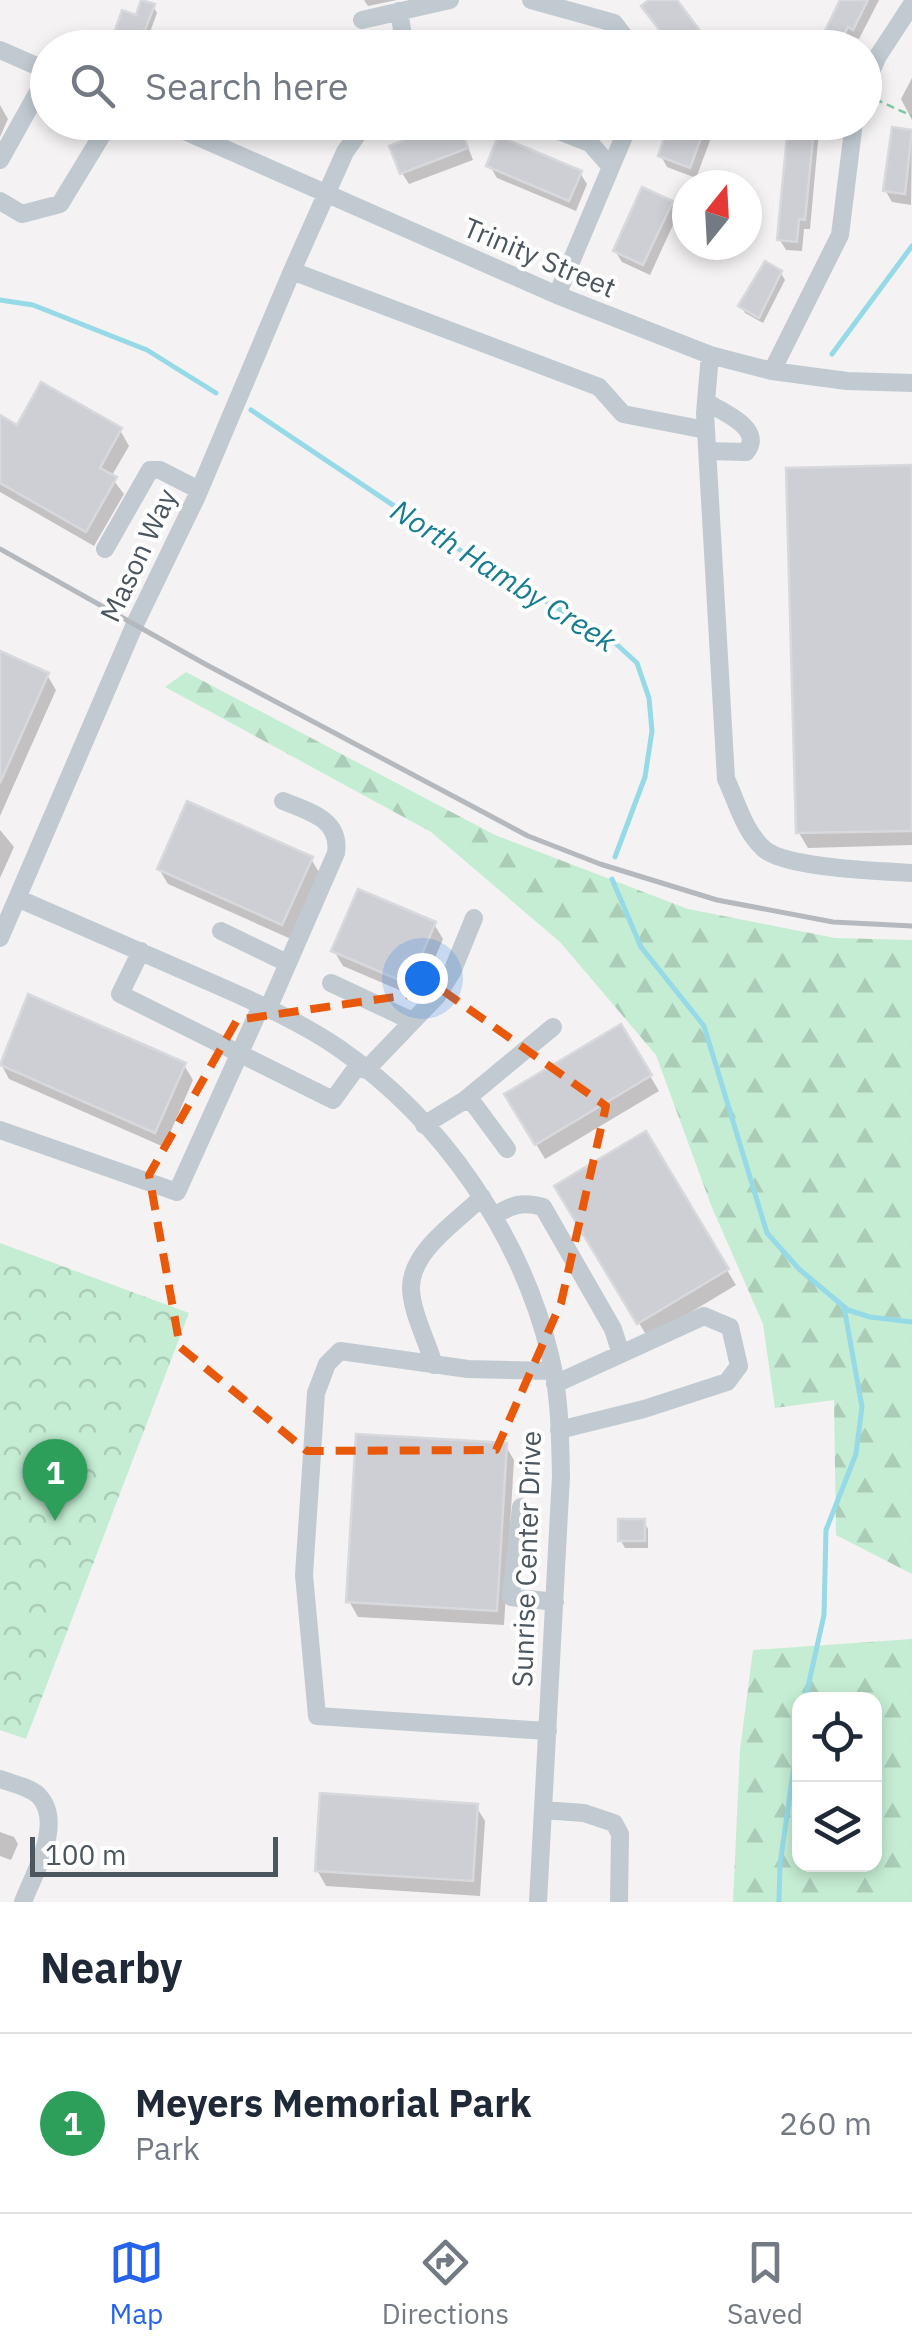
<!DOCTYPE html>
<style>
:root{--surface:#fff;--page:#f2f2f3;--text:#1f2937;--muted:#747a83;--line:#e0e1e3;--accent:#2563eb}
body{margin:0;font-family:"IBM Plex Sans",sans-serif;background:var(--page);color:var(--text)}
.controls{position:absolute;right:30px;bottom:30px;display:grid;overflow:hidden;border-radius:20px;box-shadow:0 5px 15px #0003}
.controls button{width:90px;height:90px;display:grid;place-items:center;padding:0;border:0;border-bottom:2px solid var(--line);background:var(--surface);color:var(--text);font:50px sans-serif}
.compass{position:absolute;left:672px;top:170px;width:90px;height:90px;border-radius:50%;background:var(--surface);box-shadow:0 5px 15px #0003;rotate:18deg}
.scale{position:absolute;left:30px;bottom:25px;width:248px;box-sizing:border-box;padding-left:10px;border:5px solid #4b565f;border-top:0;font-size:28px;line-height:35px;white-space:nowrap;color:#4b565f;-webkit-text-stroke:8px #fff;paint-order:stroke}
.you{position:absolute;left:422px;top:978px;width:35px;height:35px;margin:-25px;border:8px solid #fff;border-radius:50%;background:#1a73e8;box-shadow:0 0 0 15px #1a73e833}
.badge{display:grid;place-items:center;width:65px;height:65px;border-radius:50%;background:var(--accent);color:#fff;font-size:32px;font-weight:700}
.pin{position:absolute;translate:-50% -82px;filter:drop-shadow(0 2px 5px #0008)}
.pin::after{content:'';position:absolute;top:52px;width:35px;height:30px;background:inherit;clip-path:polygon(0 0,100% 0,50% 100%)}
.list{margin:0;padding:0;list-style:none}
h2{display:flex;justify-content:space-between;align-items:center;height:130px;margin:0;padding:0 40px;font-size:42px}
h2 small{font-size:32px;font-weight:400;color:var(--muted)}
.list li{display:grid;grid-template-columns:65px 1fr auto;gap:30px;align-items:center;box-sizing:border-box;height:180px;padding:0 40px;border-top:2px solid var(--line)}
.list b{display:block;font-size:38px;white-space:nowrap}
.list p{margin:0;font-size:32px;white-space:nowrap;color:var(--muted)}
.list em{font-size:32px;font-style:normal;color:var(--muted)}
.icon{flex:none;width:55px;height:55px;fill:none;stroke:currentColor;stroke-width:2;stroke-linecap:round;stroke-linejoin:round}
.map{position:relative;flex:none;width:912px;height:1902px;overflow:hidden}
.search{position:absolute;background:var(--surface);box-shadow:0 5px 15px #0003;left:30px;right:30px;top:30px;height:110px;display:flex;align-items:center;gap:25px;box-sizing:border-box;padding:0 35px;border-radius:55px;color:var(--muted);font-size:38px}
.sheet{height:310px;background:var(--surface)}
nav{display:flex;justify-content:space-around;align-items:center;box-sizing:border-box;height:140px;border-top:2px solid var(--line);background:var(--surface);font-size:28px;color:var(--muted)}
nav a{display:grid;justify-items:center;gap:5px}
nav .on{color:var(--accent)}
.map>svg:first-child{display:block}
.forest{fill:url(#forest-firs);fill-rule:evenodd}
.park{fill:url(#park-crowns)}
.shadow{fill:#0003}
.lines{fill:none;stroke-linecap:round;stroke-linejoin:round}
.stream{stroke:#96dae7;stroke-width:5}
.building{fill:#cdcfd4;stroke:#d7d9dd;stroke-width:2.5}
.path{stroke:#7fc9a1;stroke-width:2.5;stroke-dasharray:8 5;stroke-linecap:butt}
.minor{stroke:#c1cad0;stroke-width:18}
.rail{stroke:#b5b8bc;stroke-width:5}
.marked{fill:none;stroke:#e8590c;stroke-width:8;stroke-dasharray:20 12;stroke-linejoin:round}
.labels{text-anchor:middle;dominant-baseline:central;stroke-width:8;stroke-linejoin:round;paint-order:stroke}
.street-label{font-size:28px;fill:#4b565f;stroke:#fff}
.water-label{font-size:30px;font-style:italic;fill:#167c8f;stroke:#fff}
</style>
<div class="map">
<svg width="912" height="1902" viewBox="0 0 912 1902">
<defs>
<pattern id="forest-firs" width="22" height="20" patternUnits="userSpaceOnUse" patternTransform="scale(2.5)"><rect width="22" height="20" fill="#c5edd3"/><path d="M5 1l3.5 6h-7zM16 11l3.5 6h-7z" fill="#abcdb8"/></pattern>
<pattern id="park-crowns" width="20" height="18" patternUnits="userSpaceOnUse" patternTransform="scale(2.5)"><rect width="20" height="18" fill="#c5edd3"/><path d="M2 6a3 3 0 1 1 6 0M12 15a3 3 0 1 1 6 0" fill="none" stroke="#abcdb8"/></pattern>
</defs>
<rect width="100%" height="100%" fill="#f4f2f3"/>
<path class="forest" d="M186 672 495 835 688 909 835 938 912 940V1574L836 1535 834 1400 775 1408 763 1324 711 1205 656 1055 560 942 431 832 165 687Z
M912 1639V1902H733L740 1750 753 1650ZM800 1700H874V1864H800Z"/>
<path class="park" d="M0 1243 189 1313 26 1739 0 1730Z"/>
<path class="shadow" d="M364 0H397L368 6Z
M842 0H879L859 39 854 37 849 48H829L823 39Z
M153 6 157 13 144 48 120 40 116 33Z
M484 34 515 48H478Z
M912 78V120L901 99Z
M0 105 8 119 0 137Z
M673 122H717L696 178 667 167 661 156Z
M800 122H828L825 132 819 130 810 229H804L802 251 786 250 780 240 794 139Z
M895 130 912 133 911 205 892 202 885 190Z
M463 134 473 160 409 184 402 173Z
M490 166 580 173 587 184 576 211 497 178Z
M671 203 678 214 650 275 622 262 615 251Z
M781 273 785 280 763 323 745 313 741 306Z
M0 418 18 428 120 430 129 446 111 477 124 494 94 546 0 492Z
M912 468V845L808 848 799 833Z
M0 654 47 675 56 690 0 816Z
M0 830 14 847 0 878Z
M311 859 320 874 291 939 168 884 159 869Z
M434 924 443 939 418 998 343 966 334 951Z
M621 1027 659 1091 545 1159 507 1095Z
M1 1064 184 1065 193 1080 164 1147 9 1079Z
M645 1134 736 1285 648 1338 557 1187Z
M505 1445 514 1460 504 1625 358 1617 349 1601Z
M644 1522 648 1529V1548H625L621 1541Z
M476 1806 485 1821 480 1896 326 1886 317 1870Z
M0 1832 14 1837 18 1844 11 1860 0 1856Z"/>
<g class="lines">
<path class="stream" d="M0 300 33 305 147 350 216 393
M832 354 912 246
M251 410 463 552 613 641 637 663 649 698 652 731 645 777 615 857
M612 879 641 947 704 1026 767 1233 799 1269 848 1310 870 1317 912 1322
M805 1700 824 1615 826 1530 856 1454 862 1407 844 1307
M779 1902 780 1864 800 1724"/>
</g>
<path class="building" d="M141 0 155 4 140 43 114 33 122 10 136 15Z
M649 0H677L713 48H673L641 6Z
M840 0H868L853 30 848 27 838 47 821 39Z
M450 122H458L468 148 400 174 389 146Z
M670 122H707L690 168 658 156Z
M892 127 912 130 905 194 883 191Z
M498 136 582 171 569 201 486 166Z
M787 136 813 138 805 220 799 219 797 242 777 240Z
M642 187 673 201 643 265 613 251Z
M765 261 782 271 759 318 738 306Z
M41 382 122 428 100 468 117 477 86 532 0 483V415L17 425Z
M912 465V831L796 833 786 468Z
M0 651 49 673 0 783Z
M187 801 313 857 282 925 157 869Z
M358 889 436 922 409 984 331 951Z
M28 994 186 1063 155 1133 0 1065Z
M621 1024 652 1075 535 1145 504 1094Z
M646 1131 729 1269 637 1324 554 1186Z
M356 1434 507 1443 497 1611 346 1602Z
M618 1519H645V1541H618Z
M320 1793 478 1804 473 1881 315 1871Z"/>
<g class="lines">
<path class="path" d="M875 99 912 116"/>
<path class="minor" d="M531 0 614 23 633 48
M399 11 405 48
M362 20 450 0
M0 50 48 71
M864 88 878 56 912 4
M164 122 557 295 710 355 772 371 847 381 912 383
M536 122 590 143 611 167
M0 160 48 74
M0 201 22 214 60 204 110 122
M292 271 599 387 623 414 706 430
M557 295 630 122
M710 355 705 413 726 779C737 802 744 831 764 849 786 868 880 871 912 873
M772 371 840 235 854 122
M706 402C723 412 765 429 746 452L708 451
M105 549 150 470H160L199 490
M17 898C82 926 147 954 212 983 255 1002 301 1022 340 1049 442 1120 521 1234 550 1355 560 1395 560 1436 561 1476L538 1902
M221 931 287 963
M0 938 135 624 197 496 292 271 345 152 366 122
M141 951 120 994 333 1100 359 1064
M331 983 412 1021
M268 1009 336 853C341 819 309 812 283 801
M366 1070 437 996 452 972 474 918
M465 1100 553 1027
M424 1125 465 1100 473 1103 507 1149
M0 1130 177 1192 261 1006
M494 1216C512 1205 521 1201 543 1207L613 1329 621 1354 555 1384
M434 1365C427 1341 412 1313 411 1289 410 1251 458 1221 482 1197
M559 1430 644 1409 727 1382 739 1366 730 1327 704 1316 621 1354
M521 1507 511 1597 555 1602
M548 1731 317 1716 304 1575 316 1393 327 1364 340 1351 468 1369 553 1371
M0 1779C11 1783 29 1787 38 1795 65 1822 34 1873 23 1902
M543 1810 584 1813 614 1823 620 1834 619 1902"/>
<path class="rail" d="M0 549 205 664 528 836 600 864 717 900 833 922 912 926"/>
</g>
<path class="marked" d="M442 990 606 1106 561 1303 496 1450 307 1451 180 1347 149 1175 237 1020Z"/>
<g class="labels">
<g class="street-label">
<text transform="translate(540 257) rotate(23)">Trinity Street</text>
<text transform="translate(138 555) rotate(-65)">Mason Way</text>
<text transform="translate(526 1559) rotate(-88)">Sunrise Center Drive</text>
</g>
<g class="water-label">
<text transform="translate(504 575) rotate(32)">North Hamby Creek</text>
</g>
</g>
</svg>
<div class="controls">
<button><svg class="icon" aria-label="locate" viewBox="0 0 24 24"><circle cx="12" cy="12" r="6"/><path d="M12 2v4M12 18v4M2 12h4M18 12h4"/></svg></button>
<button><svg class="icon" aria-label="layers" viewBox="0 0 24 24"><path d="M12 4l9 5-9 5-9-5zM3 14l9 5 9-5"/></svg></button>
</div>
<svg class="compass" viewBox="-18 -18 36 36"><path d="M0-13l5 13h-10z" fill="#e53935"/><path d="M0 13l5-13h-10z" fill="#747a83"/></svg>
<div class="scale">100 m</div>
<div class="you"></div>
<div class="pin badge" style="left:55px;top:1521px;background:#2e9e5b">1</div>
<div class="search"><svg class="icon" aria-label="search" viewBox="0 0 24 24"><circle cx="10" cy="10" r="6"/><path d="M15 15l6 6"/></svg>Search here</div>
</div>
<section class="sheet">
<h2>Nearby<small></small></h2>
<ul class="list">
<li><span class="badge" style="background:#2e9e5b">1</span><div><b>Meyers Memorial Park</b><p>Park</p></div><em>260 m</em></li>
</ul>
</section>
<nav>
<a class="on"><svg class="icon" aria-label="map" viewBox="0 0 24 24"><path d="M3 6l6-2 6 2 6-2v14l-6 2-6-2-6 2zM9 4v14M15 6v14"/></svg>Map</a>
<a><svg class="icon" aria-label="directions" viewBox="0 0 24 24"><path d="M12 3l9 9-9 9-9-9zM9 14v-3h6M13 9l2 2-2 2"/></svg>Directions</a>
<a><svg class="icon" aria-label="saved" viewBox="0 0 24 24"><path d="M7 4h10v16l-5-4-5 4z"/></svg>Saved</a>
</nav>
